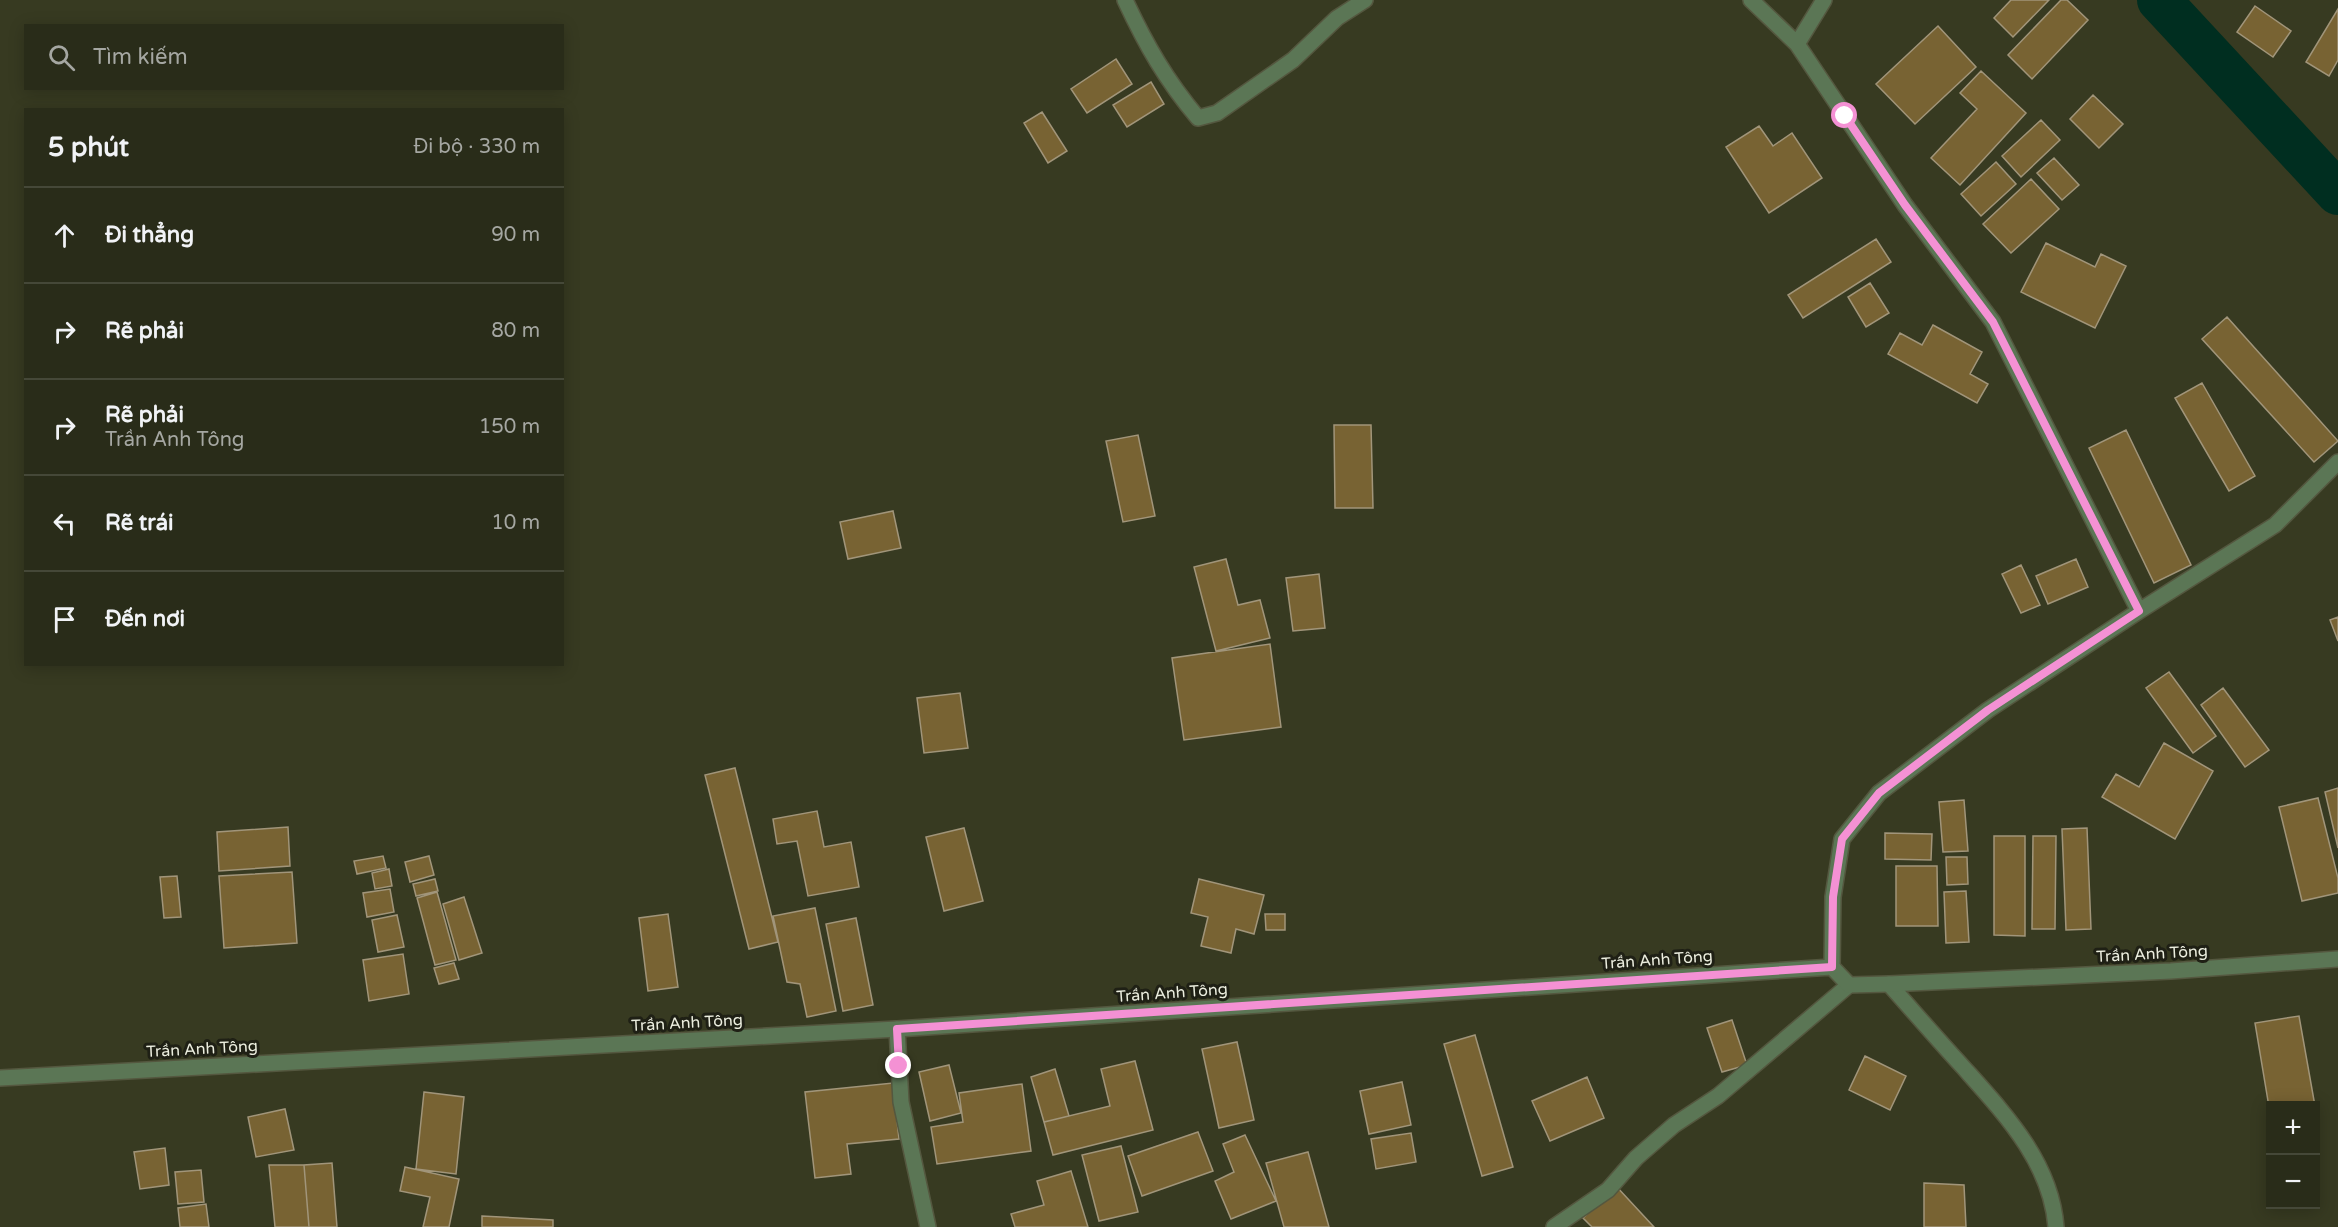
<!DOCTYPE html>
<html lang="vi">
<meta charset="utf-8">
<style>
:root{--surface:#292c19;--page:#353826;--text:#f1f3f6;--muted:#a5a7a2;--line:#454838}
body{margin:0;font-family:"Varela Round",sans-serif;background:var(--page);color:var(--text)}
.controls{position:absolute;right:18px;bottom:18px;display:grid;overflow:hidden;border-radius:0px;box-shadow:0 3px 15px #0003}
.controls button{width:54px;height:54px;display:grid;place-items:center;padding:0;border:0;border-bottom:2px solid var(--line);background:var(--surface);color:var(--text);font:30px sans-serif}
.stop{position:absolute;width:18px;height:18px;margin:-14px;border:4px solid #f491d4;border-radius:50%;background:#fff}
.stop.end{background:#f491d4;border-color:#fff;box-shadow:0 2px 6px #0008}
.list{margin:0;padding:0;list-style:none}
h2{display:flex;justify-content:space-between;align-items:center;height:78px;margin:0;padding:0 24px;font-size:26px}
h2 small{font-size:20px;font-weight:400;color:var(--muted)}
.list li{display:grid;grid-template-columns:39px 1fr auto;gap:18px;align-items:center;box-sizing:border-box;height:96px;padding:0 24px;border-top:2px solid var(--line)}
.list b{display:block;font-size:22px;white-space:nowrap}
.list p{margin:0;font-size:20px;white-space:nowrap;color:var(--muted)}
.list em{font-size:20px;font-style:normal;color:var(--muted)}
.icon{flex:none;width:33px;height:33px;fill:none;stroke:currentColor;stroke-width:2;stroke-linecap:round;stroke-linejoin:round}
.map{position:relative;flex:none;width:2338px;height:1227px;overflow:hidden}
.search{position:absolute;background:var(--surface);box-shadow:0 3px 15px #0003;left:24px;top:24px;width:540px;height:66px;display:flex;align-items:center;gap:15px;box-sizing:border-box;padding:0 21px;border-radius:0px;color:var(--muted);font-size:22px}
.panel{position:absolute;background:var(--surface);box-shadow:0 3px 15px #0003;left:24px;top:108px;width:540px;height:558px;border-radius:0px}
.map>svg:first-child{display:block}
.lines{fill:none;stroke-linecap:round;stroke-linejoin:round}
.canal{stroke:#002e20;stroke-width:44}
.building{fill:#786333;stroke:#a1957a;stroke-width:1.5}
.minor-casing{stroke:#54573f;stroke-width:18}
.tertiary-casing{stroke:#54573f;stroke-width:18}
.minor{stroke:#5b7655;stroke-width:15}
.tertiary{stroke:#5b7655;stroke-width:15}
.route{stroke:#f491d4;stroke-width:8}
.labels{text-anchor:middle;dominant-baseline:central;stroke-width:6;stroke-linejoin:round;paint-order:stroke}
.street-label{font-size:16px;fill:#eceedf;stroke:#1f2015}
</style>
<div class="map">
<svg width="2338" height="1227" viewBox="0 0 2338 1227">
<rect width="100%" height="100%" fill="#373a21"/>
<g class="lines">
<path class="canal" d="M2159 0 2338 193"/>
</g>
<path class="building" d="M2011 0H2049L2013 37 1994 18Z
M2061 0H2067L2088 20 2032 79 2008 55Z
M2255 6 2291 31 2273 57 2237 32Z
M2338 9V60L2329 76 2306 62Z
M1938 26 1976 67 1915 124 1876 84Z
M1116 59 1132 84 1087 113 1071 89Z
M1981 71 2026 113 1960 185 1931 158 1977 109 1960 93Z
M1151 82 1164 104 1127 127 1113 105Z
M2093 95 2123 124 2099 148 2070 119Z
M1042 112 1067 151 1048 163 1024 123Z
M2041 120 2060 140 2021 177 2002 156Z
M1759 126 1773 146 1792 133 1822 178 1769 213 1726 147Z
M2054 158 2079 185 2062 200 2037 173Z
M1996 162 2016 184 1981 216 1961 194Z
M2031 179 2059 209 2011 253 1983 224Z
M1876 239 1891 262 1803 318 1788 295Z
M2046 243 2095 267 2101 254 2126 266 2095 328 2021 292Z
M1870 283 1889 313 1866 327 1848 297Z
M2227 317 2338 441 2314 462 2202 339Z
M1933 325 1982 352 1970 374 1988 384 1977 403 1888 354 1900 333 1922 345Z
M2202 383 2255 476 2229 491 2175 398Z
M1334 425H1371L1373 508H1335Z
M2126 430 2191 565 2154 583 2089 448Z
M1138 435 1155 516 1123 522 1106 441Z
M893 511 901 548 848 559 840 522Z
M1226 559 1238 605 1260 600 1270 638 1216 651 1194 567Z
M2076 559 2088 587 2048 604 2036 576Z
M2021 565 2040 605 2021 613 2002 574Z
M1319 574 1325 628 1293 631 1286 578Z
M2338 617V641L2330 620Z
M1270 644 1281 727 1184 740 1172 658Z
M2169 672 2216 736 2193 753 2146 688Z
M2223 688 2269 750 2245 767 2201 705Z
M960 693 968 748 924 753 917 698Z
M2164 743 2213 771 2175 839 2102 797 2116 774 2139 787Z
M735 768 778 942 749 949 705 775Z
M2338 788V848L2325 792Z
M2318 798 2338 878V893L2302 901 2279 807Z
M1964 800 1968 851 1943 852 1939 802Z
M817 811 824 847 851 842 859 887 808 896 797 841 777 844 773 819Z
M288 827 290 866 219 871 217 832Z
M964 828 983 901 944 911 926 837Z
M2087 828 2091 929 2066 930 2062 829Z
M1885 833 1932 834 1931 860 1885 859Z
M1994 836H2025V936L1994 935Z
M2033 836H2056L2055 929H2032Z
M383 856 386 868 357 874 354 861Z
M429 856 434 875 410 882 405 862Z
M1946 857H1967L1968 884 1947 885Z
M1896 866H1937L1938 926H1896Z
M389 869 392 886 375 889 372 873Z
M292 872 297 943 224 948 219 876Z
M177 876 181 917 164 918 160 877Z
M435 879 438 891 416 896 413 884Z
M1199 879 1264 895 1254 934 1236 929 1231 953 1201 946 1208 917 1191 913Z
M390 889 394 912 367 917 363 893Z
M1966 891 1969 942 1946 943 1944 892Z
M437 892 456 960 435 965 417 898Z
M464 897 482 953 459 960 443 904Z
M815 908 836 1011 807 1017 800 984 787 982 773 916Z
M668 914 678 987 648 991 639 918Z
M1265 914H1285V930H1266Z
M397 915 404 947 378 952 372 920Z
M856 918 873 1005 843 1011 826 924Z
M403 954 409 994 369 1001 363 960Z
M454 963 459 979 439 984 434 968Z
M2299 1016 2315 1106H2270V1113L2255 1023Z
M1732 1020 1747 1065 1722 1072 1707 1028Z
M1475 1035 1513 1167 1482 1176 1444 1044Z
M1237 1042 1254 1120 1219 1128 1202 1049Z
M1865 1056 1906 1076 1890 1110 1849 1090Z
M1135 1061 1153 1130 1053 1155 1044 1122 1110 1106 1101 1069Z
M949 1065 961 1113 930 1121 919 1072Z
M1055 1069 1069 1116 1044 1122 1031 1077Z
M1587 1077 1604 1118 1550 1141 1532 1101Z
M1402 1082 1411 1125 1369 1134 1360 1091Z
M893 1083 899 1139 847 1144 851 1174 815 1178 805 1092Z
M1022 1084 1031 1151 937 1164 931 1127 963 1122 959 1093Z
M424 1092 464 1097 456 1174 416 1169Z
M285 1109 294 1150 256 1157 248 1117Z
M1198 1132 1213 1171 1142 1196 1128 1156Z
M1411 1133 1416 1162 1376 1169 1371 1139Z
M1245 1135 1276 1201 1231 1219 1215 1181 1234 1172 1223 1144Z
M1121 1146 1138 1212 1099 1221 1082 1155Z
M165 1148 169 1185 140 1189 134 1152Z
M1308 1152 1329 1227H1284L1266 1163Z
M332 1163 337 1227H309L304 1165Z
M269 1165H304L309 1227H275Z
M405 1167 459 1179 449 1227H423L430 1197 400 1191Z
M201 1170 204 1202 178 1204 175 1172Z
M1071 1171 1088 1227H1015L1011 1214 1044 1205 1037 1181Z
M1924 1183 1964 1185 1966 1227H1924Z
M1616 1186 1654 1227H1592L1583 1218Z
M206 1204 209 1227H180L178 1208Z
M482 1216 553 1220V1227H482Z"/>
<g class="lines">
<defs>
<path id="minor" d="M1125 0C1146 45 1166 80 1198 118L1217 113 1293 60 1337 18 1365 0
M1751 0 1797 44 1905 205 1993 322 2139 611
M1797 44 1824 0
M1832 967 1833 897 1842 839 1879 793 1988 710 2139 611 2275 525 2338 462
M1889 984C1914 1012 1938 1040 1963 1067 2005 1114 2051 1162 2056 1227
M897 1029 901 1102 928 1227
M1554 1227 1608 1190 1636 1158 1674 1125 1718 1096 1849 985"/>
<path id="tertiary" d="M0 1078 897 1029 1832 967 1849 985 1889 984 2171 971 2338 959"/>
</defs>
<use href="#minor" class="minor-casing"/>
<use href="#tertiary" class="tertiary-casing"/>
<use href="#minor" class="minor"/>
<use href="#tertiary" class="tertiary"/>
</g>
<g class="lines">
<path class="route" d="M899 1066 897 1029 1832 967 1833 897 1842 839 1879 793 1988 710 2139 611 1993 322 1905 205 1845 116"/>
</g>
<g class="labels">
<g class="street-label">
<text transform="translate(2152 954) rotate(-3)">Trần Anh Tông</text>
<text transform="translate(1657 960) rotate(-4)">Trần Anh Tông</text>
<text transform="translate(1172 993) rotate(-4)">Trần Anh Tông</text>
<text transform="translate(687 1023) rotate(-3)">Trần Anh Tông</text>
<text transform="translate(202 1049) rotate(-3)">Trần Anh Tông</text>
</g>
</g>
</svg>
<div class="controls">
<button>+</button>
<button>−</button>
</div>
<div class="stop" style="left:1845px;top:116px"></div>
<div class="stop end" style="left:899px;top:1066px"></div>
<div class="search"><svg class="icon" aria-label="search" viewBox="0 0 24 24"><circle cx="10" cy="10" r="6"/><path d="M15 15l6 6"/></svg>Tìm kiếm</div>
<section class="panel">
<h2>5 phút<small>Đi bộ · 330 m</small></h2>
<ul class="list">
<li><svg class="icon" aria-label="ahead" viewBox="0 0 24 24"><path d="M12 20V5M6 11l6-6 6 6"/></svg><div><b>Đi thẳng</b></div><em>90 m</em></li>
<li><svg class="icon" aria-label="right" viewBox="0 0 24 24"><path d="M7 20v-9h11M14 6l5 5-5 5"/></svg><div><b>Rẽ phải</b></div><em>80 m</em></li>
<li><svg class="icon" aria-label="right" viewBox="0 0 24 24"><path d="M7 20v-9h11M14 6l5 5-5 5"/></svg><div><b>Rẽ phải</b><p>Trần Anh Tông</p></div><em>150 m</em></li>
<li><svg class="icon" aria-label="left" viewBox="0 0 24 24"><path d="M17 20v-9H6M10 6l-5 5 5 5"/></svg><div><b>Rẽ trái</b></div><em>10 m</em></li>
<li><svg class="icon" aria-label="arrive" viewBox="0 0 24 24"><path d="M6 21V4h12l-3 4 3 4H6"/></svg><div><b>Đến nơi</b></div></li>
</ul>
</section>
</div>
